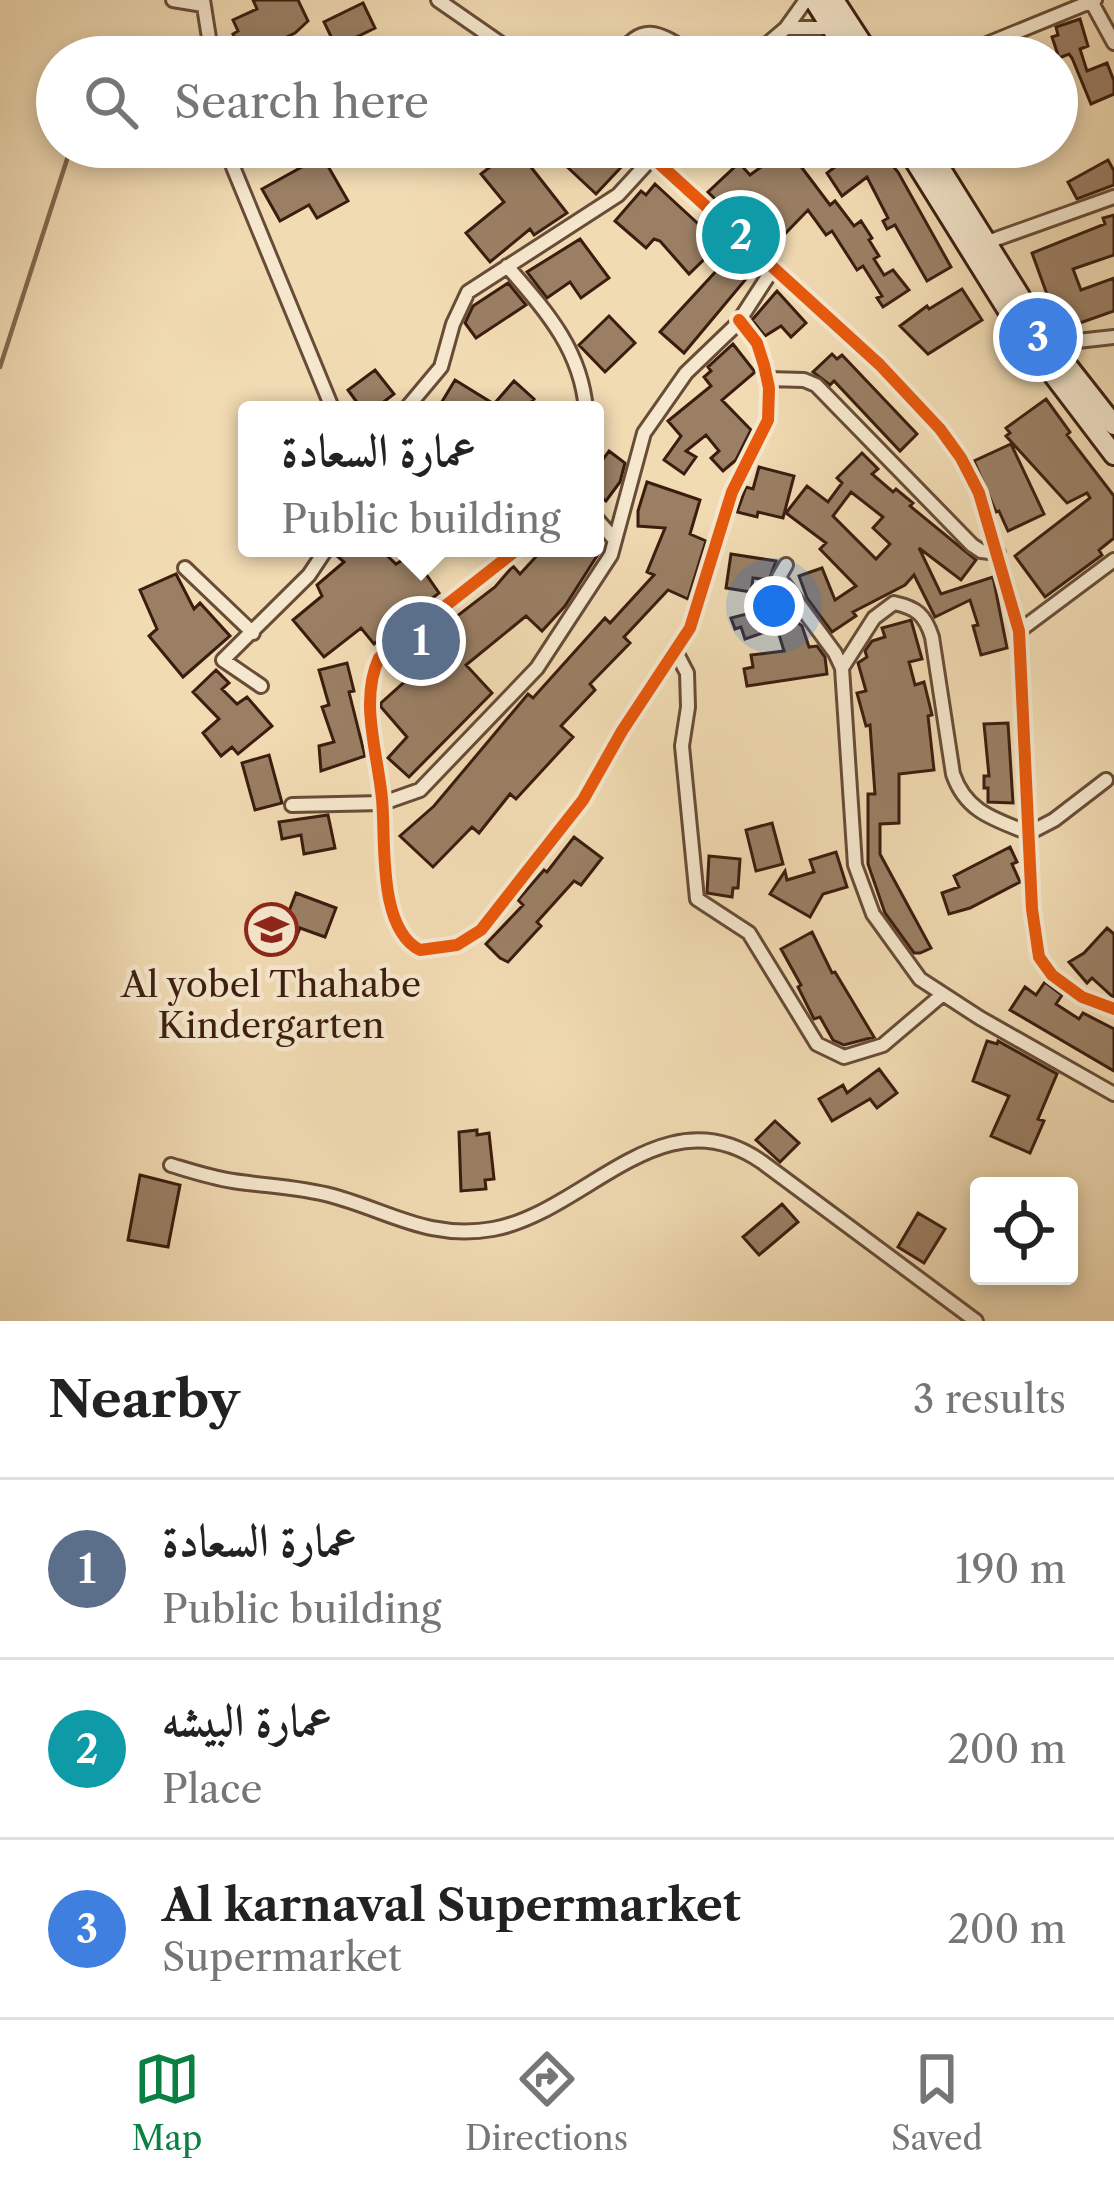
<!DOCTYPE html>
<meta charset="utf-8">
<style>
:root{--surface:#fff;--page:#f6f6f6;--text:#222;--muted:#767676;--line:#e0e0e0;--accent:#0b8043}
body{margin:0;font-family:"Libre Caslon Text",Amiri,serif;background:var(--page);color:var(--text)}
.controls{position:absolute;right:36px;bottom:36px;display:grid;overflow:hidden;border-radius:12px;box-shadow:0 6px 18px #0003}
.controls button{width:108px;height:108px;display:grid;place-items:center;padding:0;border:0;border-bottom:3px solid var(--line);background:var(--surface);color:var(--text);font:60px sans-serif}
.you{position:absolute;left:774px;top:606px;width:42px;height:42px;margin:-30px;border:9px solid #fff;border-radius:50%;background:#1a73e8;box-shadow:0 0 0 18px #1a73e833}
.badge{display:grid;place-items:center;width:78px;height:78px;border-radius:50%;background:var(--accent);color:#fff;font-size:39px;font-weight:700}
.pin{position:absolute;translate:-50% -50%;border:6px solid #fff;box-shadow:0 3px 12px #0006}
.popup{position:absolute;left:238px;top:401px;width:366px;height:156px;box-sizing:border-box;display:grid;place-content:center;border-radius:12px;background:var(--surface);filter:drop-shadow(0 3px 9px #0005);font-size:39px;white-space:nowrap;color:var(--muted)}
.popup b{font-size:45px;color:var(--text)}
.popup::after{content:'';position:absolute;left:50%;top:100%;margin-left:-24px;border:24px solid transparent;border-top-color:var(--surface)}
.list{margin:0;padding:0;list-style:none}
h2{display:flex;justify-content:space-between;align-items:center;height:156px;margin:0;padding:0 48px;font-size:51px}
h2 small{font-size:39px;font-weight:400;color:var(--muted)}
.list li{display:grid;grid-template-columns:78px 1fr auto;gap:36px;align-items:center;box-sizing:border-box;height:180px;padding:0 48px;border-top:3px solid var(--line)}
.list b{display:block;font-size:45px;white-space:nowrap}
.list p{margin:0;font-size:39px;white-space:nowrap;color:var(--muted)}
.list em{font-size:39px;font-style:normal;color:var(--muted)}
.icon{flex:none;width:66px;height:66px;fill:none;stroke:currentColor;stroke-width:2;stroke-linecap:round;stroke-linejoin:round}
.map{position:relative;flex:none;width:1114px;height:1321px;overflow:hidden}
.search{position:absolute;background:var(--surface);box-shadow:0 6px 18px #0003;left:36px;right:36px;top:36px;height:132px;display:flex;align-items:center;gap:30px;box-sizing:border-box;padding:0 42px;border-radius:66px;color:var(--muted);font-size:45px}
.sheet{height:696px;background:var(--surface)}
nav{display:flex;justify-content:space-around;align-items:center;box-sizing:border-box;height:168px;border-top:3px solid var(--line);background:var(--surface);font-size:33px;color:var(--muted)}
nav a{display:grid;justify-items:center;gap:6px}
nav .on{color:var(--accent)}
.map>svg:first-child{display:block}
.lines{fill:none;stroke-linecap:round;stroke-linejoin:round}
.stream{stroke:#83684f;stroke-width:4.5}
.building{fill:#9a7f64;stroke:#3b1c0e;stroke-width:3;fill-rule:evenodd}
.street-casing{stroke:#684c37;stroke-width:18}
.secondary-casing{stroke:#3b1c0e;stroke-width:24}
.street{stroke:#f6e8ce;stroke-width:12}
.secondary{stroke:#f6e8ce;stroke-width:18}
.cycleway-casing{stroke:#f6e8ce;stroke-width:20}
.cycleway{stroke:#e8590c;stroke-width:12}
.labels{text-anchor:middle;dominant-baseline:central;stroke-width:9;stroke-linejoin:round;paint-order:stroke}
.poi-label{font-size:36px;fill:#3b1c0e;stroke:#f6e8ce}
</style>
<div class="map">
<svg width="1114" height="1321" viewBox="0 0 1114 1321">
<rect width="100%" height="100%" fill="#f1dbb3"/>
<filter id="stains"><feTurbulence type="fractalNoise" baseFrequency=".00167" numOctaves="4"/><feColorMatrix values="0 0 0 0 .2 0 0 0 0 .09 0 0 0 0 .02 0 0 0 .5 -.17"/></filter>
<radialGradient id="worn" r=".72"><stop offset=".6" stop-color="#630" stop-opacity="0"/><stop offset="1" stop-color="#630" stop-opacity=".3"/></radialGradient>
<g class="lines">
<path class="stream" d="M0 367 71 147"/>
</g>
<path class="building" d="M253 0H298L308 21 295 33 244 57 233 34 238 31 233 20 257 9Z
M363 3 375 28 336 47 324 22Z
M1080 19 1088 46 1080 49 1087 71 1107 63 1114 81V94L1091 104 1072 58 1069 54 1059 58 1052 37 1058 35 1056 27Z
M314 147H360L325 161 348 201 317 218 309 205 280 221 262 189 318 158Z
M546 147H608L625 163 596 194Z
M861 147H876L898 172 951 267 927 281 895 225 887 229 883 221 888 218 867 177 842 196 827 173Z
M787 148 830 205 835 201 854 226 861 221 872 238 869 240 879 256 874 259 884 275 893 270 909 290 883 307 877 298 882 296 863 266 857 270 832 231 826 235 808 210 777 242 747 212 737 221 708 192 739 163 750 175Z
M509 152 517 162 523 157 567 213 534 235 530 229 490 262 466 233 504 202 481 174Z
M1108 160 1114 171V185L1077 199 1068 182Z
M655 184 720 244 689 274 660 241 654 239 646 248 615 221 641 191 646 195Z
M1114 215V255L1073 269 1081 290 1114 278V311L1060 330 1032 253 1105 224 1103 218Z
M580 239 609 278 581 298 570 282 547 298 527 272Z
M731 255 751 273 684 353 660 332Z
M508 283 526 305 476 338 465 323 473 306Z
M962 289 982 320 928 354 900 326 927 306 929 309Z
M777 291 806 323 791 337 781 326 765 336 752 320Z
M609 316 635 343 605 372 579 345Z
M733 344 755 372 722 400 751 430 736 460 723 471 711 458 719 451 706 435 686 451 696 457 684 474 664 460 681 436 668 421 711 386 704 377 711 371 708 367Z
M832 354 837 359 842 355 917 434 900 451 834 381 830 385 813 372Z
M375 370 394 394 373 410H343L356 401 348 390Z
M455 380 494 404 514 381 534 399 524 410H437Z
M1046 399 1070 432 1067 435 1114 496V538L1099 550 1102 555 1045 597 1015 556 1090 498 1087 493 1067 503 1006 436 1010 433 1006 428Z
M1011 444 1044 514 1008 531 999 511 996 512 974 461Z
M609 451 625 463 620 482 606 501 595 493V470Z
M862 453 878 469 872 474 893 492 896 489 913 503 910 506 976 560 961 580 919 548 941 594 993 577 1007 648 981 655 973 626 978 625 970 600 935 617 914 575 905 585 853 612 856 616 832 632 807 598 799 576 822 568 835 600 856 586 820 549 826 543 786 513 807 486 828 502 842 483 837 478ZM851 492 883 517 873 528 890 544 876 559 833 516Z
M759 467 794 476 783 518 758 512 757 517 737 512 746 487 753 489Z
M647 482 700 500 690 534 706 541 688 599 668 590 624 637 630 643 590 684 595 690 561 726 573 737 516 799 510 794 479 833 472 827 433 867 400 836 434 806 528 694 533 698 605 618 610 623 654 575 647 572 665 528 638 526V511Z
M345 548H379L396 564 412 554 439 593 374 644 361 628 324 657 293 620 322 596 317 585 344 562 337 556Z
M544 548H602L565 606 542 631 526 616 466 665 492 693 409 777 388 758 407 737 381 707V703L421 667 409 653 495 587 513 566 520 574Z
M731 554 776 561 769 580 753 578 751 592 726 588Z
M176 574 194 609 200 603 230 636 183 677 149 636 157 629 140 590Z
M785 604 794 620 802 626 809 647 817 646 825 657 827 674 747 686 744 669 753 667 751 655 784 651 777 628 745 639 741 627 735 629 731 618Z
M911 620 922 659 909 662 915 685 924 682 932 715 928 716 934 770 899 774V823L880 824V854L931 948 920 953H914L885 913 868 864V794H875L870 725 866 726 857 693 866 691 858 663 867 657 865 651 872 641 885 637 882 628Z
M347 663 354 691 349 692 365 756 321 771 319 746 334 742 322 707 329 705 319 670Z
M216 670 229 683 222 689 237 704 247 697 272 726 238 754 232 747 221 756 203 733 219 719 193 692Z
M1008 723 1013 803 988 802V788H984V776H989L984 724Z
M269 755 282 803 255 810 242 763Z
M328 815 335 848 304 854 301 835 282 839 279 822Z
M772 823 783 864 756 871 746 830Z
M574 837 602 858 581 885 574 881 537 922 541 926 508 962 500 958 486 944 523 905 518 900 544 870 547 872Z
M1010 847 1017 862 1012 864 1020 882 970 908 949 914 942 893 959 887 954 876Z
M836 852 847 887 823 894 810 917 770 894 785 871 787 880 814 872 810 860Z
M709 856 740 859 738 888H733L732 897 707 893Z
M296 893 336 908 325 937 300 928 296 938 281 932Z
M1107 928 1114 934V998L1092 978 1087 983 1069 962 1084 953Z
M812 932 832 973 835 972 874 1037 844 1045 833 1040 820 1017 814 1019 798 987 801 985 781 949Z
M1045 982 1062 995 1056 1004 1079 1019 1083 1013 1114 1029V1071L1010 1010 1025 987 1036 995Z
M987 1041 997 1044 998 1041 1057 1074 1038 1119 1044 1121 1030 1153 991 1136 1009 1096 973 1081Z
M879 1069 897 1093 877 1108 870 1099 832 1121 819 1099 843 1085 847 1093Z
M775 1121 799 1143 780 1162 756 1140Z
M477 1130V1135L489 1133 494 1179 485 1180 486 1189 461 1191 459 1132Z
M140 1175 180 1185 168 1247 128 1240Z
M782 1204 798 1222 759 1255 743 1237Z
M918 1213 945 1229 924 1263 898 1247Z"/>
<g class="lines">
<defs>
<path id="street" d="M173 0 203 5
M203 0 212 57
M438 0 520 57
M1091 1 1114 43
M787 28H832
M619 57C644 16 665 38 698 57
M752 57 786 28 806 0
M955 57 1095 0
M229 147 233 167 333 410
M641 147 880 365 940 429 961 458 979 493 1019 631 1032 909 1039 957 1052 975 1082 997 1114 1009
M985 243 1114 197
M507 266C545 310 581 349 586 410
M1050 344 1114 337
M767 379 804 380 816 385 972 545 981 551 998 553
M405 410 441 367 453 324 468 292 618 195 662 147
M595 517 614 539
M519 548 379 658C359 701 378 754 382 799 386 840 377 928 420 950L457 945 481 930 583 800 622 731 690 628 732 492 768 420 769 388 764 365 757 343 739 320
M786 565 779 577 835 653 842 668
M185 568 253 633
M1019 631 1114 560
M676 652 687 673 688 707 682 746 697 899 749 933 817 1044 844 1057 883 1045 943 994
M261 686 223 660 309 575 327 548
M1106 780 1054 820 1029 833C994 819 966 812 953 774L932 637C925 615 917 608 894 603L874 618 842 668 855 865 873 914 920 979 980 1018 1114 1094
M292 805 383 803 420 790 537 668 611 555 644 433 686 373 737 324 774 267
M171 1165C191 1171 212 1178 233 1181 266 1186 301 1187 333 1196 391 1212 429 1240 493 1229 586 1212 662 1092 762 1162L976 1321"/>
<path id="secondary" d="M814 0 850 57
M834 0 871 57
M906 147 1023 335 1114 455
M927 147 1048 341 1114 425"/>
</defs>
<use href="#street" class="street-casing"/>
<use href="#secondary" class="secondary-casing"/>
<use href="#street" class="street"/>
<use href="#secondary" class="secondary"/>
<defs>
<path id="cycleway" d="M641 147 880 365 940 429 961 458 979 493 1019 631 1032 909 1039 957 1052 975 1082 997 1114 1009
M519 548 379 658C359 701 378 754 382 799 386 840 377 928 420 950L457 945 481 930 583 800 622 731 690 628 732 492 768 420 769 388 764 365 757 343 739 320"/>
</defs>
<use href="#cycleway" class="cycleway-casing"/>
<use href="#cycleway" class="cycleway"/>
</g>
<defs>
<symbol id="school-ring" viewBox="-11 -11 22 22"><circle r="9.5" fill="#f6e8ce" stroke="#8f2418" stroke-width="1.5"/><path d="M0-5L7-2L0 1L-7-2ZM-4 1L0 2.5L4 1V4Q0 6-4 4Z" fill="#8f2418"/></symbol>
</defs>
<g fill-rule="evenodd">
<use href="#school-ring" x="242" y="900" width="59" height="59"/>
</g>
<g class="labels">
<g class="poi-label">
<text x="271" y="984">Al yobel Thahabe<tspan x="271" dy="41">Kindergarten</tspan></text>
</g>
</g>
<rect width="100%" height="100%" filter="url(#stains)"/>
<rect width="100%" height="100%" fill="url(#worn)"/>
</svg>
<div class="controls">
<button><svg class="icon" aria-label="locate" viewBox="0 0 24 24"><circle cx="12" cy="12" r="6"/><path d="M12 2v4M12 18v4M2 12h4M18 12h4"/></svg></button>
</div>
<div class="you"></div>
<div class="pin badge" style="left:421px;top:641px;background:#5c6f8a">1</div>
<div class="popup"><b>عمارة السعادة</b>Public building</div>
<div class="pin badge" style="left:741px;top:235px;background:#0f9aa8">2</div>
<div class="pin badge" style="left:1038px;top:337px;background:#3f7fe0">3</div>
<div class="search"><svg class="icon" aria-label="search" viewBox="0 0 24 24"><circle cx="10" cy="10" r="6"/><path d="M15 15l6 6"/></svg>Search here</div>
</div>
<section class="sheet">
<h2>Nearby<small>3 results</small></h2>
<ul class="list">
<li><span class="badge" style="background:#5c6f8a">1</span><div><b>عمارة السعادة</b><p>Public building</p></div><em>190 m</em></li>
<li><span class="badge" style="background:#0f9aa8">2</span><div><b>عمارة البيشه</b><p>Place</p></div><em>200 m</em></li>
<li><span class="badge" style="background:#3f7fe0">3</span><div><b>Al karnaval Supermarket</b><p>Supermarket</p></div><em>200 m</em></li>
</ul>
</section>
<nav>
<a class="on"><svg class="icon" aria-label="map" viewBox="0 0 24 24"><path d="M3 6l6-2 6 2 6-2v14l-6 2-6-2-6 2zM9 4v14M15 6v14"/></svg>Map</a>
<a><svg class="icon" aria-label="directions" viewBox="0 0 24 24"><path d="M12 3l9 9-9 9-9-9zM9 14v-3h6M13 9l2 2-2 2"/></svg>Directions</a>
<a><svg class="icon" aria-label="saved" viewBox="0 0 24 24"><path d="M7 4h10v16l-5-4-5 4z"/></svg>Saved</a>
</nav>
